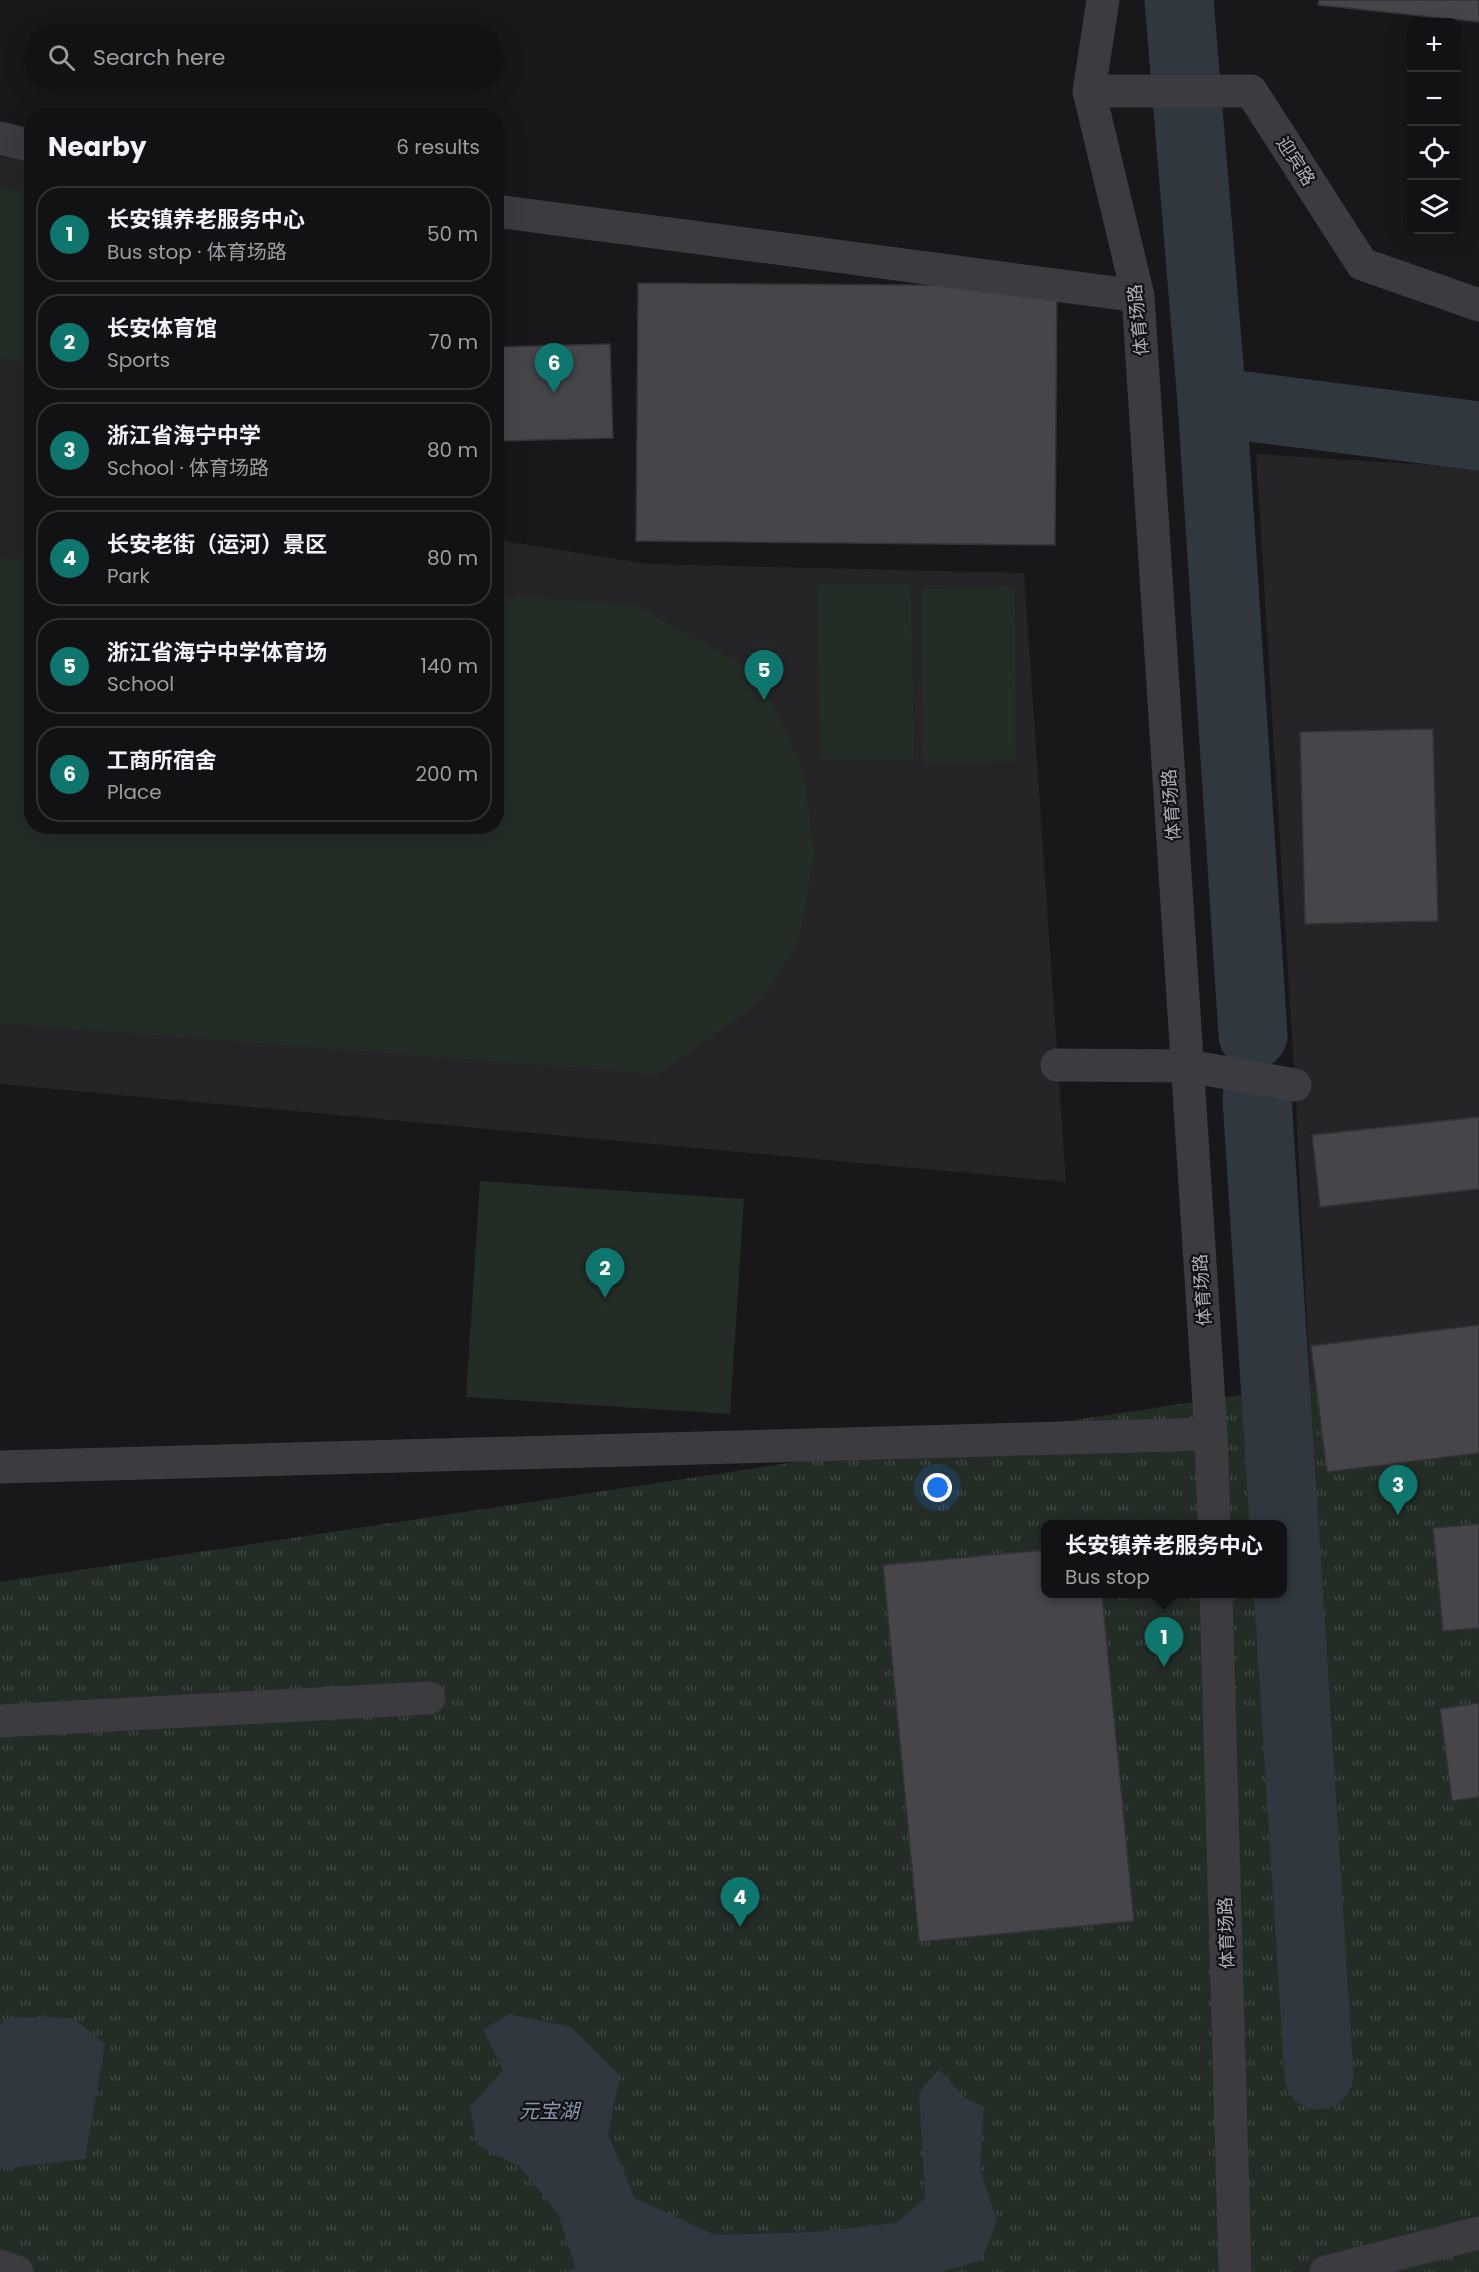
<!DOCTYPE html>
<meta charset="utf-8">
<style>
:root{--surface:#121214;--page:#1f2022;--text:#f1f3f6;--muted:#9c9ea0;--line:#313234;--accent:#0f766e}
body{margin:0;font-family:Poppins,"Noto Sans SC",sans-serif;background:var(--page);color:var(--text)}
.controls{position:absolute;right:18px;top:18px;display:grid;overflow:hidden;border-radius:12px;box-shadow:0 6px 24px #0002}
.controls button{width:54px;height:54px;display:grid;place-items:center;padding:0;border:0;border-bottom:2px solid var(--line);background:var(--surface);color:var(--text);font:30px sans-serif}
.you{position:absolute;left:938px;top:1488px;width:21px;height:21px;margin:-15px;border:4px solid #fff;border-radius:50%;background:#1a73e8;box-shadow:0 0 0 9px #1a73e833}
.badge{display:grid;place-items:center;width:39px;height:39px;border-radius:50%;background:var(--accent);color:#fff;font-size:20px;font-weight:700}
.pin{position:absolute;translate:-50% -50px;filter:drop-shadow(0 2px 3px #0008)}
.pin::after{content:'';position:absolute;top:32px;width:21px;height:18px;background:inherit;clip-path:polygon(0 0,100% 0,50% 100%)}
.popup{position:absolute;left:1041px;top:1520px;width:246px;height:78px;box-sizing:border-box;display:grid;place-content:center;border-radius:12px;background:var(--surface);filter:drop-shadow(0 2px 4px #0005);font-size:20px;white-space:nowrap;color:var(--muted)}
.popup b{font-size:22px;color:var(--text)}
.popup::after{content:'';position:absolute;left:50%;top:100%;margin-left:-12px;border:12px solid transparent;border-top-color:var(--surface)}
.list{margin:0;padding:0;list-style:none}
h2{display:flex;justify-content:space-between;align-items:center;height:78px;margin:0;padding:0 24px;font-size:26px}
h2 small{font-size:20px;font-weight:400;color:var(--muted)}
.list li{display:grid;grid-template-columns:39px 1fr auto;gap:18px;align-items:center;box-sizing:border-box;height:96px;margin:0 12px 12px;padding:0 12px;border:2px solid var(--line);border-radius:24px}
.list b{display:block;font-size:22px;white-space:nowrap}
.list p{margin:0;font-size:20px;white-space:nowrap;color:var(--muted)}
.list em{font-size:20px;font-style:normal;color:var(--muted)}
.icon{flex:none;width:33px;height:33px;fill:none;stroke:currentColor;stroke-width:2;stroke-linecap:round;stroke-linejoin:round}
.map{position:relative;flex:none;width:1479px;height:2272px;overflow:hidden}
.search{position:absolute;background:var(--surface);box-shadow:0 6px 24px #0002;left:24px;top:24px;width:480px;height:66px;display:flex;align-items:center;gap:15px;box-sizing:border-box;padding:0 21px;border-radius:33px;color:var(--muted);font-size:22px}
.panel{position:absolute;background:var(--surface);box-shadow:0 6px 24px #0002;left:24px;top:108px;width:480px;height:726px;border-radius:24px}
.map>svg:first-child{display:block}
.built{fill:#252427}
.park{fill:url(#park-tufts);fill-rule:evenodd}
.pitch{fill:#242c26}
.water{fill:#31373f}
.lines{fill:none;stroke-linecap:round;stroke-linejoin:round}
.river{stroke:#31373f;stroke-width:69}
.building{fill:#46454a;stroke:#333236;stroke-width:1.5}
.minor{stroke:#3b3b40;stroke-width:33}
.labels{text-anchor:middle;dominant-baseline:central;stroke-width:4.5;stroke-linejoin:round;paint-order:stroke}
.street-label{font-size:18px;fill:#acaeb8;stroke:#131315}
.water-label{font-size:20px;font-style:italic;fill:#8796af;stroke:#131315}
</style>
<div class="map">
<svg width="1479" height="2272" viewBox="0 0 1479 2272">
<defs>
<pattern id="park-tufts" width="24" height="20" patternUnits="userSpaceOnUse" patternTransform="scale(1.5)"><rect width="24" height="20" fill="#242c26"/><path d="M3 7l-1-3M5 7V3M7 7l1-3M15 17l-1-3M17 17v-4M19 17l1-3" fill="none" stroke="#414843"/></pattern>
</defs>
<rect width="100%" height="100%" fill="#18181a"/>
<path class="built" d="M0 156 32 163V826H496L497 540 648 564 1024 573 1066 1182 0 1084Z
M1256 454 1479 468V1946L1339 1955 1295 1085Z"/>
<path class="park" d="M1479 1359V2272H0V1582ZM1046 1524H1282V1594H1046Z"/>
<path class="pitch" d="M0 186 31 193 32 344 28 363 0 358Z
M0 558 31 560 32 826H496L497 595 638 606 758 674 803 768 814 854 799 941 758 1003 659 1074 0 1023Z
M817 585H911L914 759H820Z
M1015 587 1016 761 923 763 921 589Z
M480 1181 744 1199 730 1414 466 1397Z"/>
<path class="water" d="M509 2014 571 2027 620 2076 608 2135 635 2198 715 2235 815 2232 896 2223 925 2198 919 2092 939 2069 965 2098 984 2107 980 2168 997 2221 982 2260 941 2272H571L575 2265 558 2214 519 2166 477 2145 470 2107 503 2070 483 2030Z
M10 2017 73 2018 105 2044 85 2159 0 2169V2025Z"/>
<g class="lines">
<path class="river" d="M1179 0 1212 402
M1253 1035 1212 402 1479 436
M1257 1098 1319 2075"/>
</g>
<path class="building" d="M1319 0H1479V22L1318 5Z
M638 283 1057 286 1055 545 636 541Z
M610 344 613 438 496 441V347Z
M1433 729 1438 921 1305 924 1300 732Z
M1479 1117V1189L1320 1207 1312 1135Z
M1479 1325V1453L1327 1472 1311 1346Z
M1479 1524V1628L1443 1631 1433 1528Z
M1046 1550V1594H1102L1134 1921 919 1942 883 1565Z
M1479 1703V1797L1452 1801 1440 1709Z"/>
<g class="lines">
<path class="minor" d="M1103 0 1089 91 1138 296 1211 1434 1214 1524
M1089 91H1251L1362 264 1479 305
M0 138 32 146
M496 211 1138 296
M1057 1065 1188 1066 1295 1085
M0 1467 1211 1434
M1216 1594 1235 2272
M0 1721 429 1698
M0 2266 17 2272
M1326 2272 1479 2233"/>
</g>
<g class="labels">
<g class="street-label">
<text transform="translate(1296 161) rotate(57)">迎宾路</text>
<text transform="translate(1138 320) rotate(-96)">体育场路</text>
<text transform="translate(1171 805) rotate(-94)">体育场路</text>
<text transform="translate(1202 1290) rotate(-94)">体育场路</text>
<text transform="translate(1226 1933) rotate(-92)">体育场路</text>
</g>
<g class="water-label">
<text x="549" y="2111">元宝湖</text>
</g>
</g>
</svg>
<div class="controls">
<button>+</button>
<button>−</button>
<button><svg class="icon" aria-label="locate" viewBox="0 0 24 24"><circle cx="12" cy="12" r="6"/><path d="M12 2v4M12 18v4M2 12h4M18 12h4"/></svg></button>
<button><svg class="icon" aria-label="layers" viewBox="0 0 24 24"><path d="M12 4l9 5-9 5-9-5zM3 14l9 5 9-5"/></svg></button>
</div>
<div class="you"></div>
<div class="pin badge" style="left:1164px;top:1667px">1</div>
<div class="popup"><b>长安镇养老服务中心</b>Bus stop</div>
<div class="pin badge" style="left:605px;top:1298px">2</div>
<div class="pin badge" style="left:1398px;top:1515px">3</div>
<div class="pin badge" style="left:740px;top:1927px">4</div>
<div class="pin badge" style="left:764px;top:700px">5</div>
<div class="pin badge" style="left:554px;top:393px">6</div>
<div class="search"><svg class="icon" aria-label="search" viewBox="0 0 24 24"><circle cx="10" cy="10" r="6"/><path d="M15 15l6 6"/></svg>Search here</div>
<section class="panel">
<h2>Nearby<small>6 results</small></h2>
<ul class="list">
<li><span class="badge">1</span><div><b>长安镇养老服务中心</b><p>Bus stop · 体育场路</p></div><em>50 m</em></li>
<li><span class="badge">2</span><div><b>长安体育馆</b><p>Sports</p></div><em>70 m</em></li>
<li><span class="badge">3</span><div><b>浙江省海宁中学</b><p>School · 体育场路</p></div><em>80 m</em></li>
<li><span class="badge">4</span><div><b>长安老街（运河）景区</b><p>Park</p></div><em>80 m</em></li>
<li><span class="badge">5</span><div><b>浙江省海宁中学体育场</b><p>School</p></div><em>140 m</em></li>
<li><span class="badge">6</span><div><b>工商所宿舍</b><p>Place</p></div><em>200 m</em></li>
</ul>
</section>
</div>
